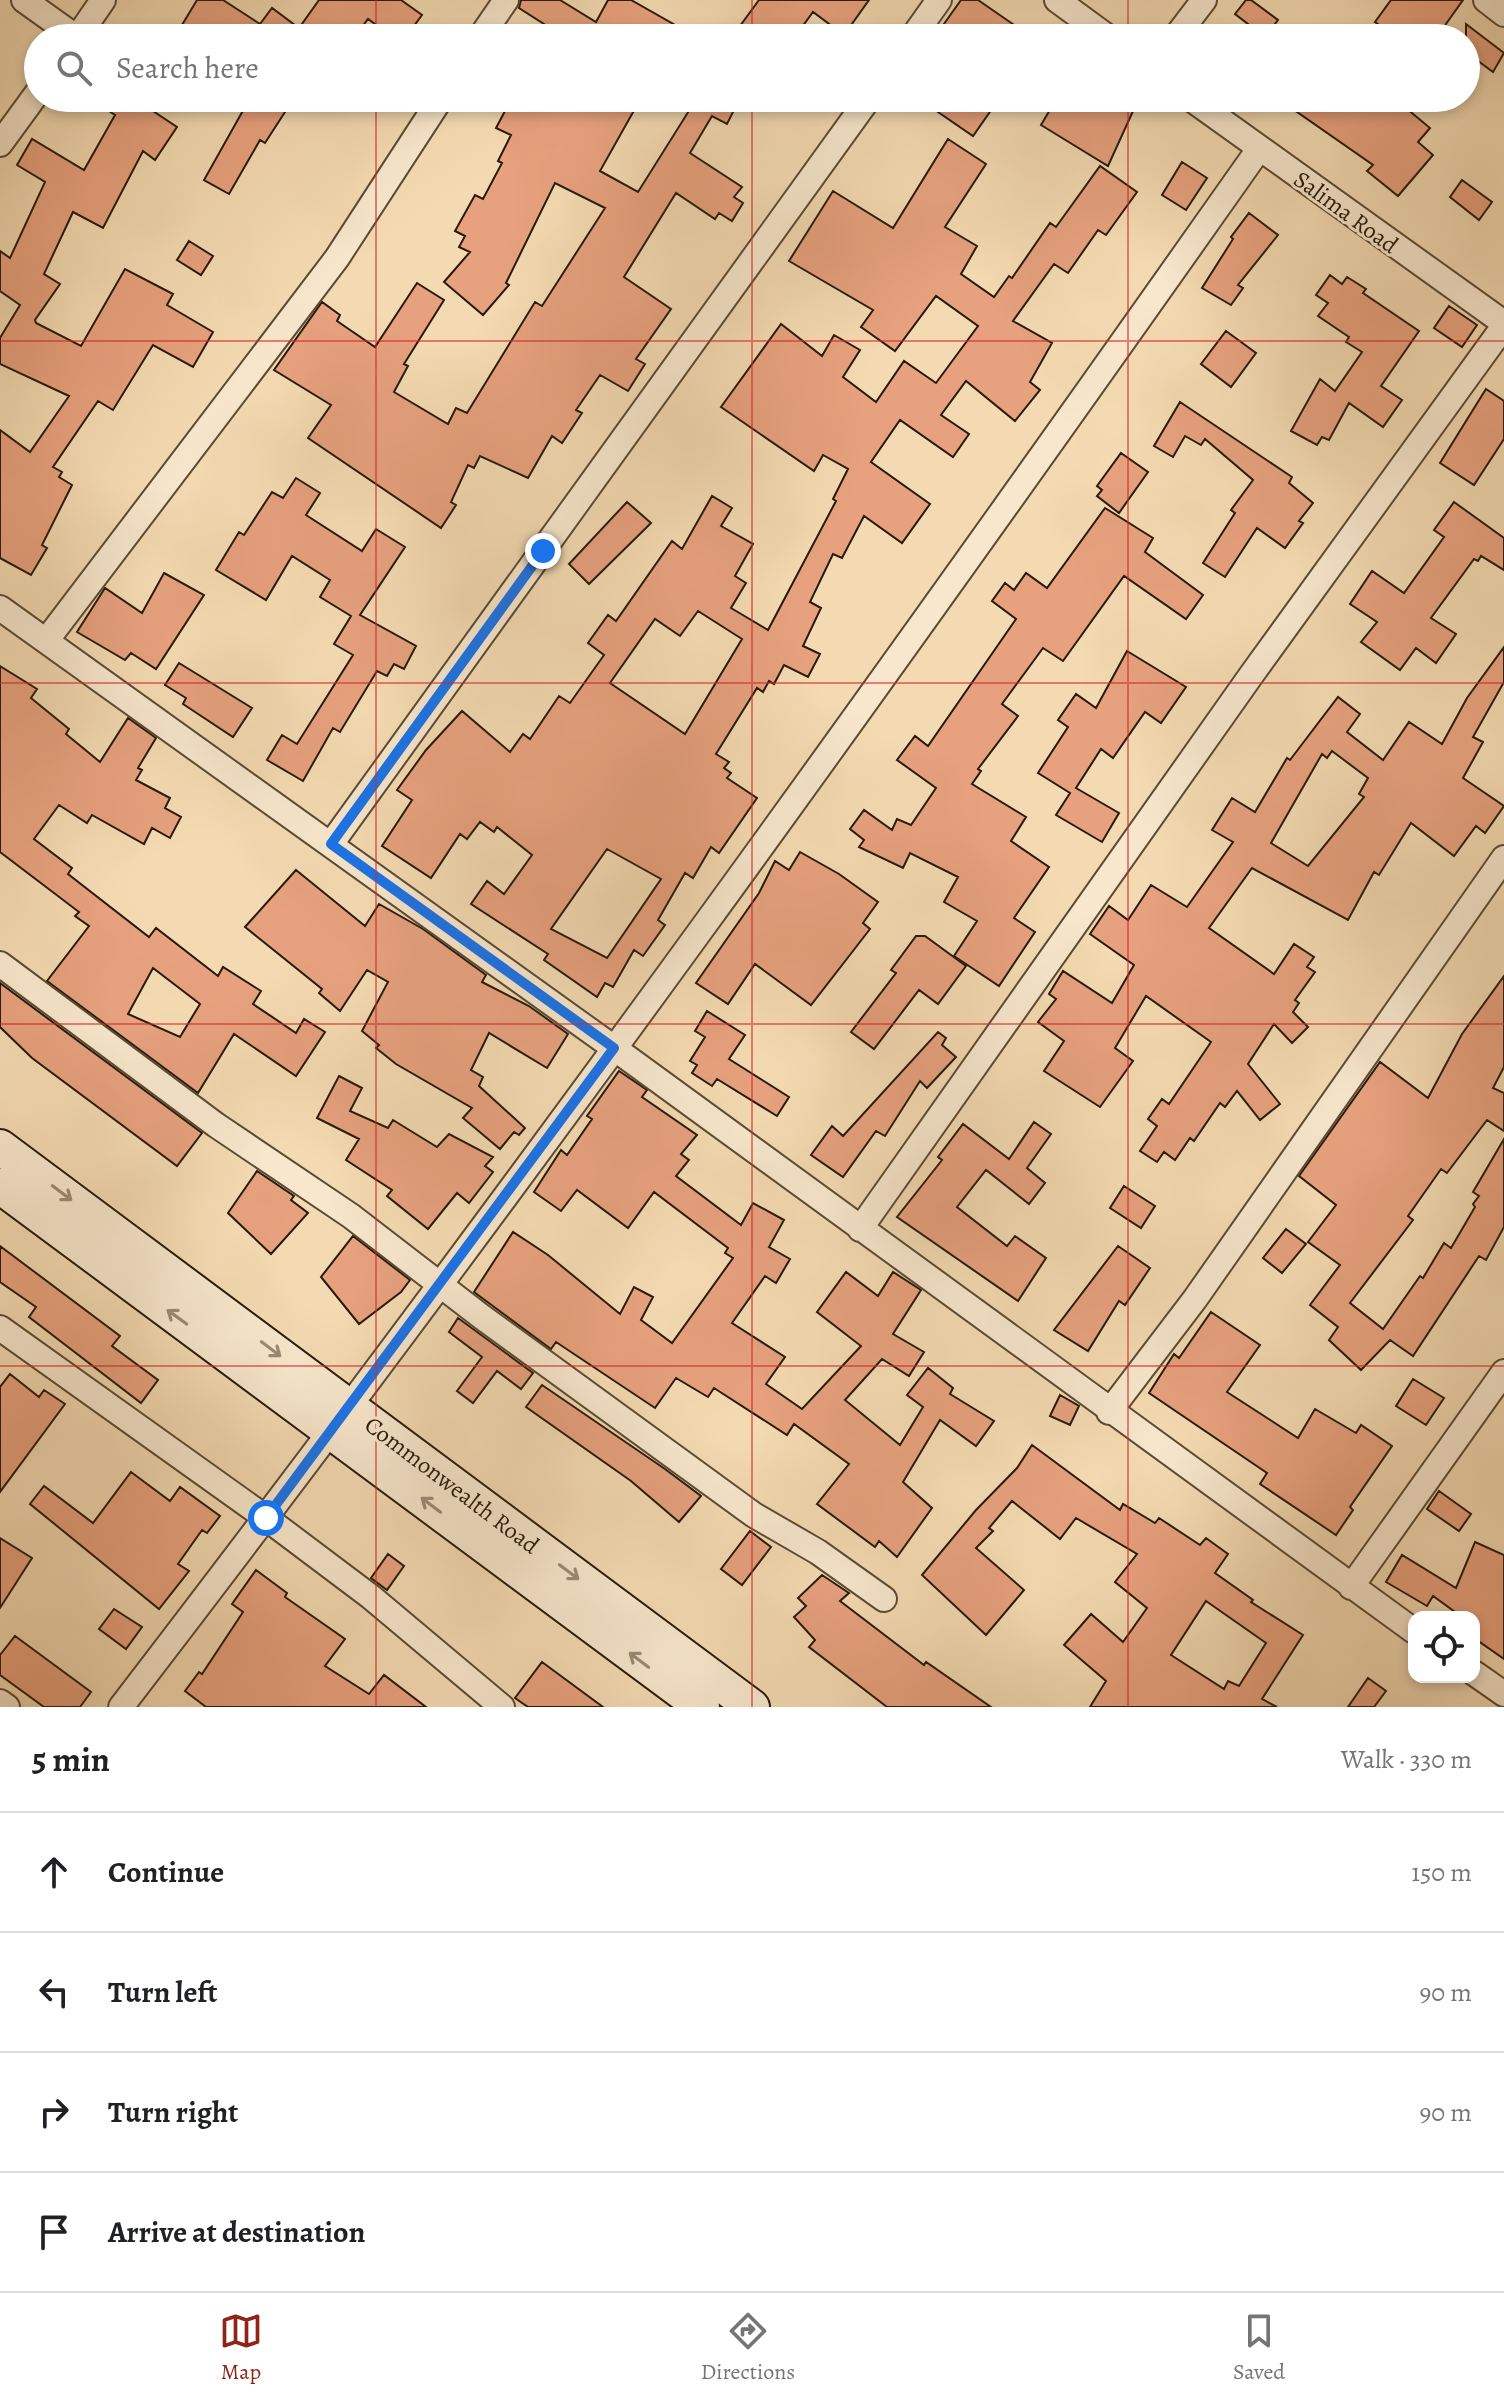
<!DOCTYPE html>
<meta charset="utf-8">
<style>
:root{--surface:#fff;--page:#f2f2f2;--text:#202124;--muted:#757577;--line:#e0e0e0;--accent:#8f2418}
body{margin:0;font-family:Alegreya,serif;background:var(--page);color:var(--text)}
.controls{position:absolute;right:24px;bottom:24px;display:grid;overflow:hidden;border-radius:16px;box-shadow:0 4px 12px #0003}
.controls button{width:72px;height:72px;display:grid;place-items:center;padding:0;border:0;border-bottom:2px solid var(--line);background:var(--surface);color:var(--text);font:40px sans-serif}
.stop{position:absolute;width:24px;height:24px;margin:-18px;border:6px solid #1a73e8;border-radius:50%;background:#fff}
.stop.end{background:#1a73e8;border-color:#fff;box-shadow:0 2px 8px #0008}
.list{margin:0;padding:0;list-style:none}
h2{display:flex;justify-content:space-between;align-items:center;height:104px;margin:0;padding:0 32px;font-size:34px}
h2 small{font-size:26px;font-weight:400;color:var(--muted)}
.list li{display:grid;grid-template-columns:52px 1fr auto;gap:24px;align-items:center;box-sizing:border-box;height:120px;padding:0 32px;border-top:2px solid var(--line)}
.list b{display:block;font-size:30px;white-space:nowrap}
.list em{font-size:26px;font-style:normal;color:var(--muted)}
.icon{flex:none;width:44px;height:44px;fill:none;stroke:currentColor;stroke-width:2;stroke-linecap:round;stroke-linejoin:round}
.map{position:relative;flex:none;width:1504px;height:1707px;overflow:hidden}
.search{position:absolute;background:var(--surface);box-shadow:0 4px 12px #0003;left:24px;right:24px;top:24px;height:88px;display:flex;align-items:center;gap:20px;box-sizing:border-box;padding:0 28px;border-radius:44px;color:var(--muted);font-size:30px}
.sheet{height:584px;background:var(--surface)}
nav{display:flex;justify-content:space-around;align-items:center;box-sizing:border-box;height:112px;border-top:2px solid var(--line);background:var(--surface);font-size:22px;color:var(--muted)}
nav a{display:grid;justify-items:center;gap:4px}
nav .on{color:var(--accent)}
.map>svg:first-child{display:block}
.building{fill:#e7a17e;stroke:#261a09;stroke-width:2;fill-rule:evenodd}
.lines{fill:none;stroke-linecap:round;stroke-linejoin:round}
.street-casing{stroke:#5a4a33;stroke-width:28}
.secondary-casing{stroke:#261a09;stroke-width:38}
.street{stroke:#f8e7cd;stroke-width:24}
.secondary{stroke:#f8e7cd;stroke-width:34}
.oneway{stroke:#9a8b75}
.route{stroke:#1a73e8;stroke-width:10}
.grid{fill:none;stroke:#d62828;stroke-width:2;stroke-opacity:0.55}
.labels{text-anchor:middle;dominant-baseline:central;stroke-width:6;stroke-linejoin:round;paint-order:stroke}
.street-label{font-size:24px;fill:#261a09;stroke:#f8e7cd}
</style>
<div class="map">
<svg width="1504" height="1707" viewBox="0 0 1504 1707">
<rect width="100%" height="100%" fill="#f4dab2"/>
<filter id="stains"><feTurbulence type="fractalNoise" baseFrequency=".0025" numOctaves="4"/><feColorMatrix values="0 0 0 0 .2 0 0 0 0 .09 0 0 0 0 .02 0 0 0 .5 -.17"/></filter>
<radialGradient id="worn" r=".72"><stop offset=".6" stop-color="#630" stop-opacity="0"/><stop offset="1" stop-color="#630" stop-opacity=".3"/></radialGradient>
<path class="building" d="M197 0H223L260 24 272 8 299 28 319 0H401L422 15 405 38H394L368 19 354 38H203L182 25Z
M521 0H560L596 22 608 0H631L698 38H566L519 8Z
M759 0H869L844 35 813 12 794 38H757L740 26Z
M961 0H978L1033 38H934Z
M1246 0H1251L1278 20 1265 37 1235 14Z
M1391 0H1463L1436 38H1397L1375 22Z
M1466 24 1504 53 1493 72 1466 52Z
M89 98H157L150 109 177 127 155 160 143 151 103 228 73 212 44 274 60 284 35 320 36 323 81 346 125 269 173 294 167 305 213 332 193 367 153 345 113 410 98 401 53 467 62 472 59 477 72 485 42 545 47 548 31 575 0 558V430L30 452 69 396 0 364V338L20 305 0 291V251L10 258 45 182 17 165 32 139 84 170 115 115Z
M250 98H294L265 143 260 140 229 194 204 180Z
M512 98H641L600 171 638 192 692 106 677 98H740L727 124 712 116 690 153 742 187 734 197 743 203 732 221 719 213 715 219 676 193 624 277 671 309 636 359 645 364 628 391 600 375 576 410 582 413 562 443 552 436 528 478 480 456 474 468 468 465 451 502 456 505 441 528 308 438 331 405 274 370 322 302 340 315 337 321 375 347 417 283 444 300 404 364 408 366 394 392 448 424 456 408 467 413 535 302 542 306 605 208 555 183 506 283 509 285 483 315 444 282 470 252 459 247 465 236 455 231 475 195 483 199 502 163 498 161 511 135 496 128Z
M948 98H982L994 106 973 136 938 112Z
M1057 98H1139L1108 166 1041 125Z
M1277 98H1394L1430 128 1418 142 1433 155 1398 196 1367 171 1373 165Z
M948 139 986 164 945 227 977 246 961 274 994 297 1009 276 1012 278 1050 223 1056 227 1100 166 1137 192 1106 235 1098 230 1068 273 1054 264 1013 321 1052 343 1030 382 1040 390 1015 421 966 381 941 415 969 434 953 457 900 420 871 462 930 504 902 543 864 516 842 558 833 554 810 602 821 608 803 646 820 654 808 677 784 665 774 684 769 681 763 692 757 688 716 754 729 762 724 768 731 773 727 778 757 798 719 853 711 847 693 878 685 873 658 920 665 925 643 956 634 950 613 987 605 983 597 997 544 960 548 954 471 904 487 881 504 894 532 855 497 827 494 832 480 822 467 839 460 834 431 878 382 846 412 800 397 790 426 750 462 711 510 752 523 734 530 739 559 696 570 703 604 655 588 643 608 615 616 621 672 541 682 549 712 496 732 508 721 526 753 544 735 576 746 583 731 608 768 630 836 501 833 499 848 469 823 455 814 471 721 407 781 324 822 356 834 335 860 350 843 377 876 402 904 361 936 383 978 326 936 296 895 351 861 327 873 310 789 261 833 191 893 228ZM698 611 742 639 685 734 610 683 655 619 680 636ZM607 849 661 879 607 958 551 929Z
M1182 162 1207 178 1186 210 1162 195Z
M1462 180 1492 202 1479 220 1450 197Z
M1249 213 1278 235 1238 285 1243 288 1231 305 1202 288 1233 239 1231 237Z
M189 241 213 256 201 275 177 260Z
M1330 275 1342 284 1347 277 1366 289 1363 293 1419 331 1381 386 1402 400 1383 427 1349 403 1329 440 1322 437 1317 445 1291 431 1320 379 1335 391 1362 352 1346 342 1349 337 1318 316 1328 303 1316 295Z
M1449 306 1477 325 1462 347 1434 328Z
M1226 331 1256 353 1231 387 1201 364Z
M1486 389 1504 401V439L1474 485 1440 463Z
M1180 402 1292 477 1289 483 1313 503 1299 521 1303 523 1285 548 1257 528 1225 577 1203 563 1235 513 1231 510 1253 480 1205 439 1201 445 1185 436 1173 457 1154 446Z
M1121 453 1148 472 1119 513 1097 496 1102 490 1097 486Z
M296 478 320 493 306 515 362 551 376 529 405 547 360 615 416 646 404 669 394 664 387 676 377 671 340 732 333 728 303 781 267 760 282 735 297 744 353 655 334 644 351 616 320 597 330 580 292 556 266 600 216 570 239 532 244 535 272 492 283 498Z
M627 502 651 523 589 584 569 564Z
M1454 502 1504 538V570L1481 556 1478 561 1474 559 1431 618 1456 634 1436 663 1416 648 1400 670 1361 642 1377 622 1350 604 1372 571 1404 593 1444 537 1434 530Z
M1105 508 1153 538 1145 552 1203 595 1186 619 1124 576 1063 661 1043 648 1002 704 1018 716 978 769 981 771 972 784 1026 817 1011 841 1049 867 1014 918 1035 932 999 986 954 956 977 921 944 902 958 877 910 853 903 868 859 847 864 840 850 829 864 810 892 830 897 819 911 825 936 788 897 760 915 736 928 746 1016 619 992 601 1005 583 1014 590 1026 573 1047 588Z
M164 573 204 595 156 669 131 653 125 660 77 632 105 588 142 613Z
M1504 647V682L1473 737 1483 742 1463 778 1504 806 1485 833 1476 826 1454 856 1411 823 1379 875 1374 872 1348 920 1252 868 1209 928 1274 974 1294 944 1314 957 1307 967 1315 972 1295 1000 1299 1003 1293 1012 1308 1027 1292 1043 1274 1024 1248 1064 1280 1104 1260 1120 1237 1091 1225 1107 1220 1103 1194 1141 1190 1138 1175 1160 1164 1152 1157 1162 1140 1151 1157 1126 1148 1119 1162 1099 1169 1104 1211 1042 1146 996 1115 1048 1133 1061 1100 1107 1044 1071 1064 1041 1038 1022 1056 999 1049 994 1063 971 1112 1003 1134 965 1090 934 1109 906 1128 920 1151 885 1187 907 1233 842 1212 830 1232 798 1255 812 1287 758 1290 760 1338 697 1360 714 1347 732 1383 760 1409 722 1442 744 1467 698ZM1332 751 1368 778 1359 794 1364 797 1308 866 1271 843 1322 754 1327 758Z
M1127 651 1186 687 1161 723 1145 712 1113 758 1101 749 1076 788 1119 813 1102 842 1056 815 1070 793 1038 773 1068 727 1058 720 1076 694 1096 708Z
M179 663 252 708 233 737 183 704 186 698 165 685Z
M0 666 37 689 31 698 69 729 66 734 100 762 128 718 156 738 138 768 142 770 136 780 170 798 165 808 181 817 170 838 152 828 144 844 92 815 87 823 59 805 34 839 72 868 68 874 149 937 156 928 218 976 223 967 261 991 253 1004 296 1033 304 1019 325 1032 296 1076 234 1034 198 1093 47 981 89 926 75 916 79 912 0 852ZM153 968 200 1004 180 1037 128 1014Z
M800 852 839 874 878 902 863 923 870 929 811 1005 755 964 728 1004 696 983 759 893 775 861 789 870Z
M296 870 365 926 379 904 423 929 486 975 482 982 529 1006 568 1034 547 1068 489 1033 471 1070 483 1077 479 1086 525 1128 519 1135 514 1132 500 1149 463 1118 472 1108 396 1064 376 1048 379 1045 362 1031 388 982 367 970 340 1011 319 993 322 989 245 927Z
M916 936H925L966 966 938 1004 919 990 874 1049 851 1032 896 973 891 970Z
M1504 976V1067L1493 1088 1504 1093V1131L1487 1120 1447 1173 1441 1169 1408 1216 1413 1220 1350 1303 1383 1329 1420 1276 1423 1278 1444 1243 1451 1248 1475 1207 1473 1204 1479 1196 1473 1192 1504 1139V1227L1486 1260 1479 1256 1413 1356 1390 1340 1361 1370 1329 1340 1338 1327 1310 1305 1340 1265 1308 1242 1336 1205 1299 1176 1380 1062 1428 1098 1462 1034Z
M0 983 202 1133 177 1166 32 1058 0 1027Z
M707 1011 745 1035 729 1059 789 1097 777 1116 717 1079 712 1086 692 1073 697 1065 690 1061 705 1037 695 1031Z
M938 1032 946 1038 942 1045 956 1057 927 1088 920 1081 885 1136 876 1131 843 1177 811 1155 832 1126 843 1136Z
M619 1071 647 1090 642 1097 697 1135 681 1154 689 1160 676 1176 741 1225 753 1203 784 1220 769 1247 790 1259 776 1283 765 1276 732 1323 785 1357 766 1384 802 1409 861 1346 817 1312 846 1272 878 1296 893 1272 921 1290 893 1334 924 1352 909 1376 882 1359 845 1400 900 1445 923 1407 907 1395 928 1368 953 1388 950 1394 994 1421 976 1446 940 1420 903 1482 932 1508 897 1557 879 1541 875 1547 817 1504 849 1464 794 1424 787 1435 714 1388 708 1397 676 1378 655 1408 556 1342 551 1349 474 1292 513 1232 548 1255 620 1314 634 1287 653 1297 641 1320 672 1343 733 1258 725 1253 728 1248 654 1192 628 1228 577 1190 561 1211 534 1192 561 1150 567 1155 592 1119 587 1116Z
M339 1076 362 1088 350 1111 388 1128 393 1120 437 1147 449 1134 493 1157 485 1166 493 1172 469 1203 457 1193 428 1229 387 1196 392 1190 346 1160 359 1139 317 1118Z
M1034 1122 1051 1134 1027 1168 1045 1183 1029 1204 986 1170 957 1207 1007 1246 1015 1236 1046 1258 1018 1301 897 1217 942 1160 938 1157 963 1124 1009 1159Z
M257 1171 294 1196 291 1200 308 1213 271 1254 228 1213Z
M1124 1186 1155 1206 1141 1228 1110 1208Z
M1286 1229 1306 1244 1282 1273 1263 1258Z
M353 1236 410 1280 401 1292 359 1324 321 1277Z
M0 1246 120 1336 112 1346 158 1380 141 1403 29 1317 36 1307 0 1282Z
M1118 1246 1150 1268 1125 1305 1119 1301 1088 1351 1054 1330Z
M1211 1312 1260 1345 1227 1392 1298 1438 1315 1409 1356 1433 1361 1425 1392 1446 1350 1507 1353 1510 1336 1535 1260 1484 1267 1473 1149 1393 1174 1354 1179 1358Z
M458 1318 533 1373 521 1389 497 1371 473 1403 457 1391 482 1357 449 1332Z
M10 1374 39 1397 44 1390 65 1404 0 1492V1387Z
M1413 1379 1444 1398 1426 1425 1396 1406Z
M542 1385 665 1469 701 1496 679 1522 631 1481 526 1407Z
M1060 1395 1079 1406 1070 1425 1050 1416Z
M1032 1445 1120 1510 1123 1504 1155 1523 1159 1518 1200 1545 1206 1538 1228 1554 1215 1573 1253 1600 1251 1602 1303 1635 1262 1699 1277 1707H1090L1106 1681 1064 1645 1091 1614 1123 1642 1147 1608 1115 1582 1137 1554 1076 1518 1060 1539 1012 1501 989 1528 993 1531 976 1548 1024 1590 986 1635 922 1575 976 1510 1017 1468ZM1206 1601 1266 1643 1239 1686 1228 1681 1224 1689 1171 1655Z
M131 1472 170 1501 180 1487 220 1516 207 1533 202 1530 178 1564 189 1571 159 1609 30 1504 44 1486 93 1523Z
M1439 1491 1471 1514 1459 1531 1427 1509Z
M750 1531 771 1547 742 1585 721 1569Z
M0 1538 32 1558 0 1608Z
M1475 1542 1504 1555V1659L1474 1638V1617H1462L1433 1596 1427 1606 1386 1582 1402 1555 1456 1588Z
M388 1554 404 1566 387 1590 371 1578Z
M256 1570 287 1593 285 1597 345 1639 325 1666 369 1694 384 1675 426 1707H206L185 1691 199 1672 202 1674 243 1612 232 1604Z
M822 1575 849 1593 840 1601 924 1665 926 1662 991 1707H887L809 1647 815 1640 794 1617 806 1606 798 1598Z
M114 1609 142 1627 126 1649 99 1629Z
M15 1636 91 1692 80 1707H44L0 1675V1655Z
M542 1662 603 1707H528L515 1698Z
M1368 1678 1386 1691 1374 1707H1348Z"/>
<g class="lines">
<defs>
<path id="street" d="M24 0 77 38 103 0
M1057 0 1109 38
M1486 0 1504 14
M480 38 506 0
M912 38 939 0
M1175 38 1204 0
M1190 98 1504 323
M0 144 38 92
M0 608 614 1048 1414 1631
M46 641 337 258 441 98
M331 844 869 98
M0 964 216 1125 351 1216 482 1317 754 1515 818 1552 884 1599
M860 1229 1252 674 1504 326
M0 1328 266 1518 371 1597 502 1707
M1109 1412 1195 1299 1504 858
M1351 1587 1504 1372
M1474 1673 1504 1694
M0 1702 7 1707
M121 1707C513 1197 889 674 1259 149"/>
<path id="secondary" d="M0 1147 752 1707
M0 1186 702 1707"/>
</defs>
<use href="#street" class="street-casing"/>
<use href="#secondary" class="secondary-casing"/>
<use href="#street" class="street"/>
<use href="#secondary" class="secondary"/>
</g>
<defs><path id="oneway-shaft" d="M-6 0H5M1.5-3L5.5 0L1.5 3" fill="none" stroke-width="1.6" stroke-linecap="round" stroke-linejoin="round" transform="scale(2)"/></defs>
<g class="oneway">
<use href="#oneway-shaft" transform="translate(62 1193) rotate(37)"/>
<use href="#oneway-shaft" transform="translate(177 1317) rotate(-144)"/>
<use href="#oneway-shaft" transform="translate(271 1349) rotate(37)"/>
<use href="#oneway-shaft" transform="translate(431 1505) rotate(-143)"/>
<use href="#oneway-shaft" transform="translate(569 1572) rotate(37)"/>
<use href="#oneway-shaft" transform="translate(639 1660) rotate(-143)"/>
</g>
<g class="lines">
<path class="route" d="M266 1518 614 1048 331 844 543 551"/>
</g>
<path class="grid" d="M376 0V38M752 0V38M1128 0V38M376 98V1707M752 98V1707M1128 98V1707M0 341H1504M0 683H1504M0 1024H1504M0 1366H1504"/>
<g class="labels">
<g class="street-label">
<text transform="translate(1346 212) rotate(36)">Salima Road</text>
<text transform="translate(452 1485) rotate(37)">Commonwealth Road</text>
</g>
</g>
<rect width="100%" height="100%" filter="url(#stains)"/>
<rect width="100%" height="100%" fill="url(#worn)"/>
</svg>
<div class="controls">
<button><svg class="icon" aria-label="locate" viewBox="0 0 24 24"><circle cx="12" cy="12" r="6"/><path d="M12 2v4M12 18v4M2 12h4M18 12h4"/></svg></button>
</div>
<div class="stop" style="left:266px;top:1518px"></div>
<div class="stop end" style="left:543px;top:551px"></div>
<div class="search"><svg class="icon" aria-label="search" viewBox="0 0 24 24"><circle cx="10" cy="10" r="6"/><path d="M15 15l6 6"/></svg>Search here</div>
</div>
<section class="sheet">
<h2>5 min<small>Walk · 330 m</small></h2>
<ul class="list">
<li><svg class="icon" aria-label="ahead" viewBox="0 0 24 24"><path d="M12 20V5M6 11l6-6 6 6"/></svg><div><b>Continue</b></div><em>150 m</em></li>
<li><svg class="icon" aria-label="left" viewBox="0 0 24 24"><path d="M17 20v-9H6M10 6l-5 5 5 5"/></svg><div><b>Turn left</b></div><em>90 m</em></li>
<li><svg class="icon" aria-label="right" viewBox="0 0 24 24"><path d="M7 20v-9h11M14 6l5 5-5 5"/></svg><div><b>Turn right</b></div><em>90 m</em></li>
<li><svg class="icon" aria-label="arrive" viewBox="0 0 24 24"><path d="M6 21V4h12l-3 4 3 4H6"/></svg><div><b>Arrive at destination</b></div></li>
</ul>
</section>
<nav>
<a class="on"><svg class="icon" aria-label="map" viewBox="0 0 24 24"><path d="M3 6l6-2 6 2 6-2v14l-6 2-6-2-6 2zM9 4v14M15 6v14"/></svg>Map</a>
<a><svg class="icon" aria-label="directions" viewBox="0 0 24 24"><path d="M12 3l9 9-9 9-9-9zM9 14v-3h6M13 9l2 2-2 2"/></svg>Directions</a>
<a><svg class="icon" aria-label="saved" viewBox="0 0 24 24"><path d="M7 4h10v16l-5-4-5 4z"/></svg>Saved</a>
</nav>
